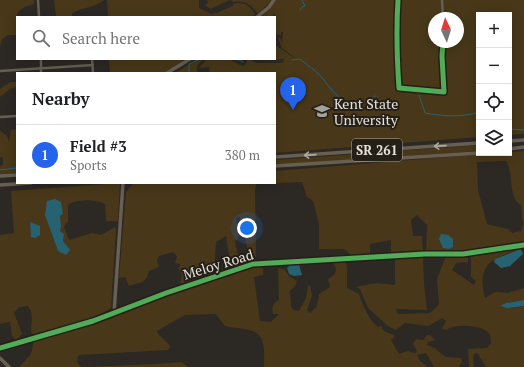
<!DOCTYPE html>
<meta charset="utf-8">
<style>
:root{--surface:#fff;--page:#f2f2f2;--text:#202124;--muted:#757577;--line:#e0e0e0;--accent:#2563eb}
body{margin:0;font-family:"PT Serif",serif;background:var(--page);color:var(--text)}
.controls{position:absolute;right:12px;top:12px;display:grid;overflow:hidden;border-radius:0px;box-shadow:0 2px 10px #0003}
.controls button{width:36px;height:36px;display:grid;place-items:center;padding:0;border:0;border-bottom:1px solid var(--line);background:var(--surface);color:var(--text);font:20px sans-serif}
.compass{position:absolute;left:428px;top:12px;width:36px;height:36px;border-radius:50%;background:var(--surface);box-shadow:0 2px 10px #0003;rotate:356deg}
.you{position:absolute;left:247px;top:228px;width:14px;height:14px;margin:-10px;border:3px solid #fff;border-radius:50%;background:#1a73e8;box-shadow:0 0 0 6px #1a73e833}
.badge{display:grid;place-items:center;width:26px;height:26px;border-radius:50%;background:var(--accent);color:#fff;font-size:13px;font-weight:700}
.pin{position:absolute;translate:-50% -33px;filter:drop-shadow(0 1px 2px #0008)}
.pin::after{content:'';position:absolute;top:21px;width:14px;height:12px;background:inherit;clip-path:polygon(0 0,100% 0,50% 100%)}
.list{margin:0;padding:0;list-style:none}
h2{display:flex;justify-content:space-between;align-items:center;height:52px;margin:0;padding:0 16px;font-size:17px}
h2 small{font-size:13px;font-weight:400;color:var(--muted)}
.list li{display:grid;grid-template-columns:26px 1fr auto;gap:12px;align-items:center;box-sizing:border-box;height:60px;padding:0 16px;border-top:1px solid var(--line)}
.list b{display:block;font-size:15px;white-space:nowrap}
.list p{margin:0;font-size:13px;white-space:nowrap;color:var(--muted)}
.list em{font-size:13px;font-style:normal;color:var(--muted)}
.icon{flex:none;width:22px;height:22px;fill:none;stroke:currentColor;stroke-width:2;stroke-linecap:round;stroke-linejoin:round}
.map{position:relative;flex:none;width:524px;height:367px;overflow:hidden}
.search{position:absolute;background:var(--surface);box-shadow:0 2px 10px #0003;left:16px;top:16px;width:260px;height:44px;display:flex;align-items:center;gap:10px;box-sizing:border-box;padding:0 14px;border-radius:0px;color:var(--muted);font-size:15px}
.panel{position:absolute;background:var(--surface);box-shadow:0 2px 10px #0003;left:16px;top:72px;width:260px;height:112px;border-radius:0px}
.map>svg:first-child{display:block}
.green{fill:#483819;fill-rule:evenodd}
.water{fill:#276273}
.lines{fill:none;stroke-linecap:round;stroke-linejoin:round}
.stream{stroke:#276273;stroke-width:1}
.street{stroke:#665f54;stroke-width:2.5}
.secondary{stroke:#686054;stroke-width:3.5}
.primary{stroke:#675f52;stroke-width:3.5}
.cycleway-casing{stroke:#252017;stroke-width:8}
.cycleway{stroke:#51ab58;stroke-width:5}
.oneway{stroke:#ada79e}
.labels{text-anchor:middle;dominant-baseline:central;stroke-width:4;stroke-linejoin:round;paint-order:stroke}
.shield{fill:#252017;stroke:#aca8a1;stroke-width:1}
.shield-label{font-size:13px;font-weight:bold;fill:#e6e2dc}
.poi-label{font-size:14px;fill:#e6e2dc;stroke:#252017;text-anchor:start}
.street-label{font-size:14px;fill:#e6e2dc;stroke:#252017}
</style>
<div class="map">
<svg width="524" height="367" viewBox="0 0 524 367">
<rect width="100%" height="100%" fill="#2c2824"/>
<path class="green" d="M0 0H34V4C11 10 17 17 17 35H8L2 39 0 47Z
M54 0H104C96 7 82 8 72 13V17H56Z
M107 0H199V8L212 14 215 12 216 13 233 6V4C244 1 250 6 255 14L253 17H108Z
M207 0H230L212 8V10L205 5 208 3Z
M231 0H272L259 13H257C251 4 244 0 233 2Z
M276 0H524V134L509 135V15H479V137L275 153V73H210L209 67 199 68 207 59H229L242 66 245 65 248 59 257 63H283L284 59 274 60 275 45 299 61 282 48 278 38H280L282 43 283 32H281V35L275 34V13L272 17H261ZM434 18H458V42H434Z
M109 59H186L165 73H110Z
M198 59H203L197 66V73H175Z
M10 82H17V87L10 89 0 97V89Z
M17 129V173L0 174V166L3 165V158L0 157V131L7 136 9 142 11 130Z
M479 145V151L275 165V160Z
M524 151V244L464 252H426L427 225 417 215 411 220 413 236H422L423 252 391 254V240L370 244V255L353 256 344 249H319V224L313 201 307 197 302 182 256 184 255 192 256 261 250 258 239 216 236 218 239 236 235 242 240 264 231 267 226 236 216 242 214 273 180 284 182 275 179 269 180 264 175 263 177 256 173 252 159 256 157 260 159 267 149 271C145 285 142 281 129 286L125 277 119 278 126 192 133 184 275 183V171ZM506 161C515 175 507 197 521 205L523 224 521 231 512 233 508 229 487 224 478 190 477 162Z
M120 183 118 221H106L105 204C95 199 77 199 68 205V221L64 227 69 240 92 233 101 235 115 227 116 229 111 308 94 318 34 335 31 332C31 323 34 314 28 306L19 307 14 313 22 334 16 340 12 336 10 322 0 324V235L14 233 11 191ZM63 210V214L60 216V231L64 234 63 241 64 244 58 251 50 228Z
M517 247 518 250C490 259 477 265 485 298L495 292 508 293 524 288V300L506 303 512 308 524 306V367H486L478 354 475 353 473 357 474 367H469L468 349 487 348 491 344C491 340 491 335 488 332 481 325 454 323 446 330L442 329 446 321 442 318 428 326 405 323 396 330 388 326 368 308 360 289 356 287 376 283 395 285V257L423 256 424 284 427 310 396 309 397 313 399 314 430 313 439 304 437 279 446 256H468V262L456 263 452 270 474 285 476 281 471 277V257L477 253Z
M336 261H345L347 266V288L359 294C361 302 371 323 378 327L381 326 384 331 394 335V338L391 340 399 354 408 351 415 353 417 351 413 344 416 339 423 340 427 335H430L435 340 428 342 427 345 435 348 439 352 446 357 461 358 462 362 459 367H434L426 353 417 355 420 361 428 367H264C264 354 267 333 249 330 241 328 233 328 225 326L216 314H213L185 315 157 331C158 337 167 340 170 346L168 350 80 355 78 356 77 362 81 367H19L31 354 34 341 102 320 146 302 252 266 262 267 263 269V275L254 277 260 321 271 322 279 314H273C271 305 274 303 279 300L278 268 285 270 289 276 297 281 295 286 290 291 291 306 293 310 299 311 306 298 308 286 310 285 312 296 307 310 310 313 317 306C321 290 315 297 330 287L328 279 335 274 336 268 332 262Z
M181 362 188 367H87L173 363Z"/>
<path class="water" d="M55 199 61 202 63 214 60 216 61 226 60 231 64 234 63 241 70 250 66 255 58 251 45 215 47 201Z
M30 222 40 226V235L35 238 31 237Z
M441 234 448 235 453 239V247L449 249 443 248 439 239Z
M521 249 523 254 510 266 501 268 494 262 495 259Z
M291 264 299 265 302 275 294 276 289 274 287 268Z
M524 300V306L507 308 500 306 506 303Z"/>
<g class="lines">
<path class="stream" d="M300 10 302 7 305 6 302 0
M237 59 243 62
M292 60 300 59C308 66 316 70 323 79 337 97 350 114 375 96
M189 73V64L200 59
M419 95 425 113C442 116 461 118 479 112
M509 129 524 130
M0 170 17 168"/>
<path class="street" d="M38 0 39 17
M398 0C396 30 397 59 399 88L444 92 442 56 443 42
M442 0 443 18
M41 59V73
M92 59 93 73
M0 71 93 65
M0 117 17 116"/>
<path class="secondary" d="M257 17 269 7 274 0
M167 73 190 59
M114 313 123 183
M0 348 93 321 166 293 253 264 425 254H463L524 245"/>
<path class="primary" d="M509 141 524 140
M509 149 524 147
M275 157 479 143
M275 166 479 153
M0 176 17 175
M0 185 31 183
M0 358 9 367"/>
<defs>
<path id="cycleway" d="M398 0C396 30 397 59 399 88L444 92 442 56 443 42
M0 348 93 321 166 293 253 264 425 254H463L524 245"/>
</defs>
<use href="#cycleway" class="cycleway-casing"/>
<use href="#cycleway" class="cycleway"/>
</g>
<defs><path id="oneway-shaft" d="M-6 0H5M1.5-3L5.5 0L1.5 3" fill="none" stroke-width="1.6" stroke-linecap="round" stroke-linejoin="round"/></defs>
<g class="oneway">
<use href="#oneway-shaft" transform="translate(440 146) rotate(176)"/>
<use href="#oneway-shaft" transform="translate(310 155) rotate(176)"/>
</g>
<defs>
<symbol id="university-bare" viewBox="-9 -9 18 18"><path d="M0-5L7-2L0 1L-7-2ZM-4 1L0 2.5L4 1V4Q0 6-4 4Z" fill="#a5a19c" stroke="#252017" stroke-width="2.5" paint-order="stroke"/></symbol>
</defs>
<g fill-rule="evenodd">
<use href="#university-bare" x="311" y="100" width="22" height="22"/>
</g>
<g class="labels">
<rect class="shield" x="352" y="139" width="50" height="22" rx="3"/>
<g class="shield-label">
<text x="377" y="150">SR 261</text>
</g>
<g class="poi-label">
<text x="334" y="103">Kent State<tspan x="334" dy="16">University</tspan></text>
</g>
<g class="street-label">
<text transform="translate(218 264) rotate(-17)">Meloy Road</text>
</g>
</g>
</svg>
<div class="controls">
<button>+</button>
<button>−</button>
<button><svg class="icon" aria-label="locate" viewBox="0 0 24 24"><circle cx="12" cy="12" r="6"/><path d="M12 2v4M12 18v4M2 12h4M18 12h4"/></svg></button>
<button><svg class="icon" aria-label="layers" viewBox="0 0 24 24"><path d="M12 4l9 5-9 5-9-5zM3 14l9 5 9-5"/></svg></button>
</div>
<svg class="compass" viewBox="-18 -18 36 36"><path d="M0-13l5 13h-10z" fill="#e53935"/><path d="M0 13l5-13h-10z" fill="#757577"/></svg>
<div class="you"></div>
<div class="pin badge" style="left:293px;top:110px">1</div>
<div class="search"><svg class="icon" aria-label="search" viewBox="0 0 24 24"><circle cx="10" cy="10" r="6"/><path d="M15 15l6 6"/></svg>Search here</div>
<section class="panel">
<h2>Nearby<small></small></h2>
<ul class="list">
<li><span class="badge">1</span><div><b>Field #3</b><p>Sports</p></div><em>380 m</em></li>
</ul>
</section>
</div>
